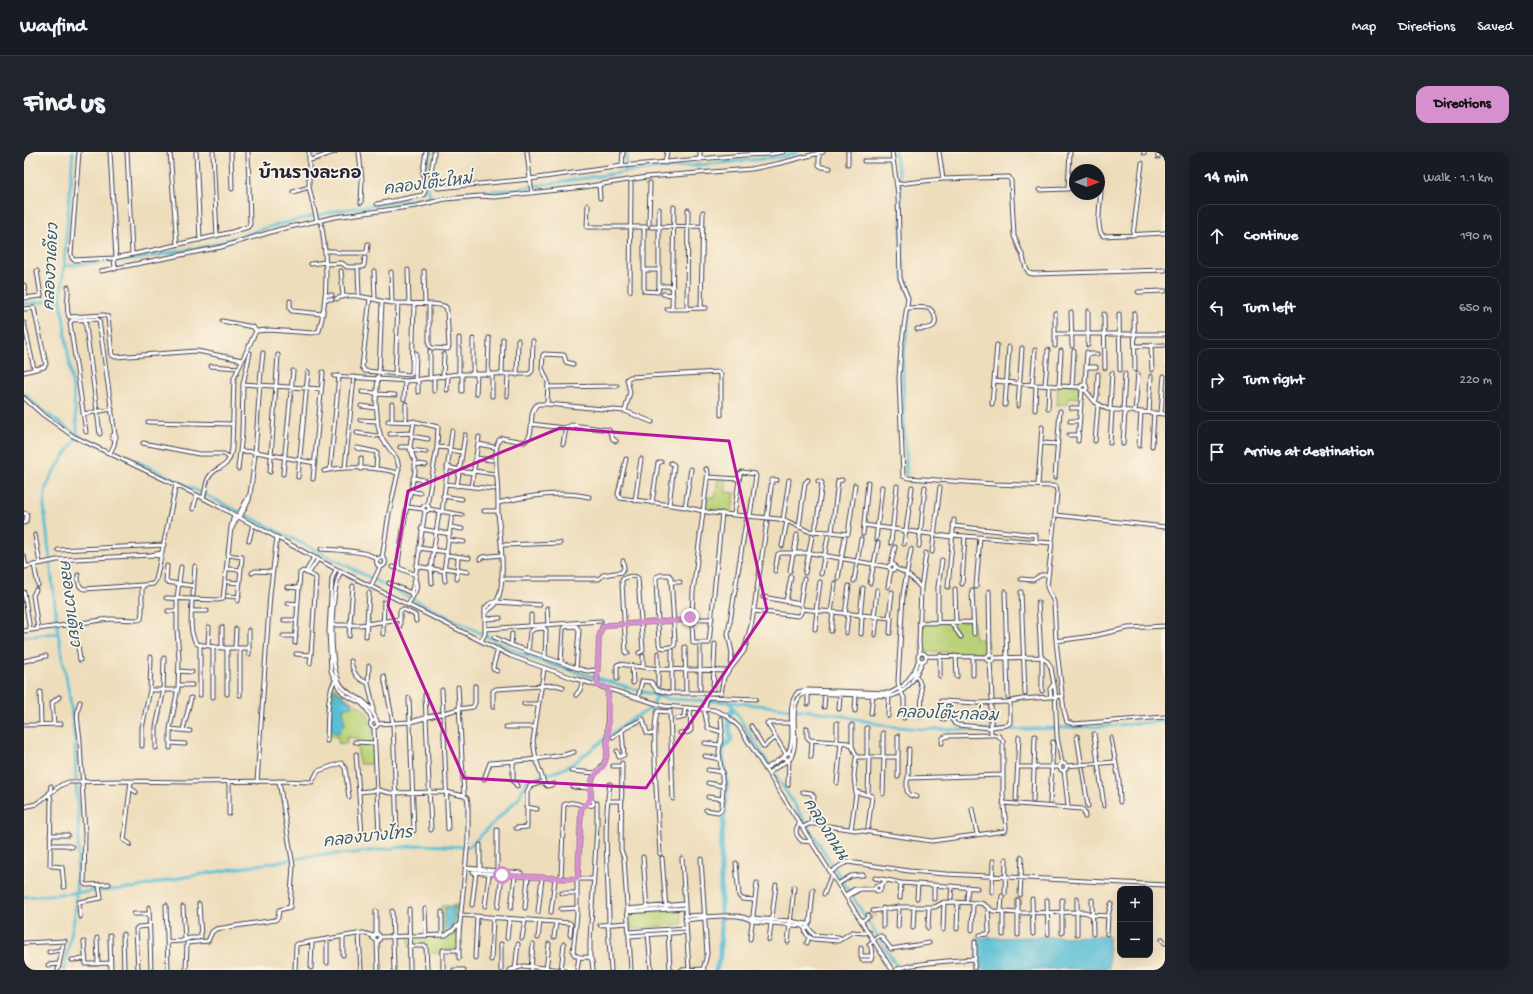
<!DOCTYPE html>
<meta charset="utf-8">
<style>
:root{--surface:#171b24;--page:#20242c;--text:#f1f3f6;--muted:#9ea1a6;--line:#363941;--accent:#d690ce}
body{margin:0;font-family:"Gochi Hand","Playpen Sans Thai",sans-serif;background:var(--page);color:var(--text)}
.controls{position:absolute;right:12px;bottom:12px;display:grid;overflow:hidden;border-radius:8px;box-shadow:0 4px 16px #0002}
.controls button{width:36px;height:36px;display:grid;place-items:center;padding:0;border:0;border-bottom:1px solid var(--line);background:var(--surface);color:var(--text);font:20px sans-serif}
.compass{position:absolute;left:1045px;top:12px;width:36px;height:36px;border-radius:50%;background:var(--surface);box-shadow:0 4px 16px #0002;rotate:90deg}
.stop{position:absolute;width:12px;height:12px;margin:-9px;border:3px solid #d690ce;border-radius:50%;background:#fff}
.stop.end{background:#d690ce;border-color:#fff;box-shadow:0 1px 4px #0008}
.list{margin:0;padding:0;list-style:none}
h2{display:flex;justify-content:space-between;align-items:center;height:52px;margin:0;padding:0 16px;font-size:17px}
h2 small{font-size:13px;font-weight:400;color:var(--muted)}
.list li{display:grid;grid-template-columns:26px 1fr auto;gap:12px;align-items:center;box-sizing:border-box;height:64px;margin:0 8px 8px;padding:0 8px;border:1px solid var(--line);border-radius:12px}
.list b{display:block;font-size:15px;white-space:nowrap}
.list em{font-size:13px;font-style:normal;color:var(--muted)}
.icon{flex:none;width:22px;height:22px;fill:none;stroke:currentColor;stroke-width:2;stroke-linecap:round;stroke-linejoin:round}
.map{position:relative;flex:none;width:1141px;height:818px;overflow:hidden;border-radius:12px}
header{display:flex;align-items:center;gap:24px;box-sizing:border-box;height:56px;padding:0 20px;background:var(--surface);border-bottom:1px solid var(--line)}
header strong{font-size:19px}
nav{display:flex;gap:22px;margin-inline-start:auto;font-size:14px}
.intro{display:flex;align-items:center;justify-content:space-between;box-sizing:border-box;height:96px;padding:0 24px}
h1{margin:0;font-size:28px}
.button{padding:10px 18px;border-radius:12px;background:var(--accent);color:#111;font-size:14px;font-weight:700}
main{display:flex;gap:24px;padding:0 24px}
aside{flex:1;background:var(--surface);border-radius:12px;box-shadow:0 4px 16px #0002}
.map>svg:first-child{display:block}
.green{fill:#b9d277;stroke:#6e7a59}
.water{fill:#57bed5;stroke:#3c7088}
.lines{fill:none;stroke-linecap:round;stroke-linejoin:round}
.canal{stroke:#57bed5;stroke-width:3}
.river{stroke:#57bed5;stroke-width:5}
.minor-tunnel{stroke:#c5b8a1;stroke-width:3;stroke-dasharray:3 1.5;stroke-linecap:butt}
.minor-casing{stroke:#413e4e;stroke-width:5}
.minor{stroke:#fff;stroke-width:3}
.route{stroke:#d690ce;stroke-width:5}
.marked{fill:none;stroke:#b5179e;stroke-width:3;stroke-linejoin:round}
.labels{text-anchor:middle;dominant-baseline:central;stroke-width:3.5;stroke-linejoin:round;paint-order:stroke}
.water-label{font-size:16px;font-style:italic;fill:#355971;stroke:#fcf5e5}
.quarter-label{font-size:17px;font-weight:bold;fill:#22223b;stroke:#fcf5e5}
</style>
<header>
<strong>Wayfind</strong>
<nav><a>Map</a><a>Directions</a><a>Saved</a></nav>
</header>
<div class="intro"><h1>Find us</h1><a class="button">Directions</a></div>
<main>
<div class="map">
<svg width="1141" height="818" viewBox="0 0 1141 818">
<rect width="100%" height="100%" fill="#fcf5e5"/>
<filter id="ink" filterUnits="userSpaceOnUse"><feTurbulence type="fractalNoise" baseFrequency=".025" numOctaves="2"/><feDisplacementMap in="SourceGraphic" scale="8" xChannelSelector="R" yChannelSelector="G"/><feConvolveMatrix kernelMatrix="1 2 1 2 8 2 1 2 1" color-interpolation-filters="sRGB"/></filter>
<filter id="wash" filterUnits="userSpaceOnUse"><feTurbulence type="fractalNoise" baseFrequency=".012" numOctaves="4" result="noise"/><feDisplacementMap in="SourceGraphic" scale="16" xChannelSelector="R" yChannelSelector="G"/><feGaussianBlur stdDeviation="0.9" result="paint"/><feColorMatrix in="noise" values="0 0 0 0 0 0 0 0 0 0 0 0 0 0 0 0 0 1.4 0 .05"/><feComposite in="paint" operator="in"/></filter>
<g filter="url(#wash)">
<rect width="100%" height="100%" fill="#edb"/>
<path class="green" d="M1034 232 1053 233 1056 237 1055 246 1045 245 1044 252 1033 253Z
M694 327 703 329 701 340 711 341 708 359 682 357 683 345H691Z
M898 469H949L950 482 951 486 963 489 964 498 961 501 904 500 897 497Z
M308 535H311C315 539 318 544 323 547 334 555 345 555 345 571L348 574 349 612H335L333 586 323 585 322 592 314 591V585L305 584 306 547Z
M435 753 436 763 435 798H419L418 801H402V794L385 795V784L418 783 417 754Z
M657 755 658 772 607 777 606 759Z"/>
<path class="water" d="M309 538H311L326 550 328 554 319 556 321 573 317 576 316 580 312 581 307 579 306 575 307 548 310 544Z
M432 755 430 761 431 768 427 775 422 779 420 776 421 756Z
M1085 784V816L952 818 953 786Z"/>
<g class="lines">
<path class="canal" d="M871 0 876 28 879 124 888 145 879 209 880 278 882 297V322
M601 20 603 0
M406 46 401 17 406 4V0
M40 114 112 107 185 94 248 74 317 58 441 41 484 38 601 20 758 5 774 0
M0 152 37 148
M0 241 15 256 54 284 117 311 174 339 494 500 519 510 644 547 705 550 806 561 863 574 897 577 982 578 1084 574 1141 569
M0 485 34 481
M706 551 875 818
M0 745 110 736 155 726 294 703 329 701 396 693 445 695 495 646 502 629 537 618 550 611 606 568 628 556 633 544
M40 818 51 762 55 678 52 632 51 591 46 546 34 481 20 354 21 339 27 324 54 284 49 238 37 148 49 0"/>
<path class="river" d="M692 818 696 805 697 772V696L703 631 698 601 699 595 707 588 704 569 709 556"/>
</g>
</g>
<g filter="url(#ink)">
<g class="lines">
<path class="minor-tunnel" d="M623 29V31
M846 766 851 763"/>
<defs>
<path id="minor" d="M55 0 47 102 48 106 50 108 90 106 130 98 208 80 224 75 226 72 224 0
M86 0 92 106
M103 0 108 101
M146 0 153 93
M172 0 176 88
M189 0 193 84
M207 0 208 37
M285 0V35L293 69
M335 0 338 28 337 51
M410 0C410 14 401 23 414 36L506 27 508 41
M503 0 506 27 598 14 720 3 747 2 759 0
M824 0V12
M868 0 874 42 876 126 884 146 877 196 875 226 879 324 884 326 970 332 1029 334 1032 335 1033 340 1031 363 1023 435 1030 450 1032 489 1040 559 1043 570 1050 572 1141 565
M915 0 919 27
M1046 0 1044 36 1051 37
M1120 0V1
M1134 0V5
M795 1V13L798 15 806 16
M285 8C295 7 301 2 311 0
M676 8V0
M840 9H869
M641 11 643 0
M598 14 599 0
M873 32 919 27 985 25 987 29 990 84 999 105 1002 116 1005 121 1009 122 1141 118
M575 33 576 46
M1075 36 1077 38C1077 49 1071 76 1079 84L1141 81
M1015 38 1044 37
M269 40 285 35
M353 52 399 43 401 40 399 19 402 0
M564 53 563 75H623
M635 57V134H649
M625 72 626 31
M620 75V139L634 140 635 134
M627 75 678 74
M1109 83 1118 11
M301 99H310L316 101H340L343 100 344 92
M90 106 91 117
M287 112 302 110
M302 112 318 111 323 115H339L340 113 341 106
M334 118 335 144
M384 118 385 152
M620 118H635
M77 119 197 95 257 77 311 65 392 54 421 47 457 44 470 45 560 35 623 25 727 17 757 11 799 0
M317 119 319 145
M350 119 351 147
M400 119 401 152
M367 120 368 151
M0 133 2 146
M44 135C45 146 41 155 45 165L80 163 84 165 88 203 91 205 173 199 218 208
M606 139 607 31
M1114 140 1141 139
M639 142 649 143
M301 143H308
M0 146 17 144 13 119
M346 146 338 215 341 219 386 223 388 221 390 152
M301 147H308
M312 147C330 138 352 150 370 151 382 152 413 150 422 155L423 159 425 194 424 197 408 196 405 193V152
M266 149V157L268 159 299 162
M677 156 679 60
M883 156C889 156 901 154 906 157 908 159 911 163 911 166 914 178 901 176 893 177
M0 157 10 156 22 212 20 215 0 220
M643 157 682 156
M648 157 650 55
M663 157 664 58
M1064 159V193
M1047 160 1048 194
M1031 161V194
M1110 161 1111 218
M1080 162 1081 216
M1095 162 1096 218
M61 167 76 282
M198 169 229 175 232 179
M0 171 10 217
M232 179 245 178 289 181 295 179C305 142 303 106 297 69
M1031 182H1141
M1127 193 1128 218
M1111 194 1141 193
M1063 202H1073
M187 214 214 216
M1062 215H1072
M355 221 358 150
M371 222 374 151
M435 222V186
M449 222V187
M464 223 465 186
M478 223 479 187
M493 223 494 188
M310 224 383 229 434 222H505L508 219 509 189
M354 224 352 250 354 274 357 285 373 307 375 316 365 361 358 406
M419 225 420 202
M406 227V199
M391 229 392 201
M394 229V240
M970 229 1012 233 1056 235
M219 232 297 237
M1061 232 1063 200
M1008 233 1011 198
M1021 233 1024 198
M1035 234 1037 199
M1048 234 1050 199
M524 235 593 234
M423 238 424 224
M1061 238H1058L1056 236 1058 233H1062L1063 236 1061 238 1071 250 1083 257 1141 262
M410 239V226
M438 239V222
M338 240 352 241
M352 242 371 243
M452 242 453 222
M468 244V223
M483 244 484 223
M0 246 18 262 49 284 179 346 312 417 487 504 549 526 640 554 690 558 702 563 715 575 868 818
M380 247 381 229
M1071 250 1073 243 1074 222
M368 252V268
M382 252V268
M523 252 524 230 518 216 519 203 520 202 540 203 542 210 549 212
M968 252 973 193
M981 253 985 195
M337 254 352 256
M994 254 998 196
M1024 256 1025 234
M1047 256H1056
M1086 257 1088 221
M1011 258 1012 233
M601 259 628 270
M1099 259 1101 222
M1111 260 1114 222
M1125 261 1127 224
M1137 261 1140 224
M59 262 88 257
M336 268 353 269
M364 269 393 270 414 275 413 295 403 354
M390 269 386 295 391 310V320L382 359 374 411 375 416 392 423
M1046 269H1055
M124 270 209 272
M507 272 540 276 548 273 585 278 589 287 592 289
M62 280 46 171 48 168 73 167 75 168 91 283
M333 281 352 284 356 283
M366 282 388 281
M88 285a2 2 0 1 1 4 0a2 2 0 1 1-4 0Z
M1045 283H1054
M387 284 404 287
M1054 289 1058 238
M1071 289 1074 253
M119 291 175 302H200L206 306
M1017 291 1034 292
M1086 291 1088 258
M454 292 470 295
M539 292 542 276
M1099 292 1101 259
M1115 294 1117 260
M1128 294 1130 261
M376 295H386
M413 295 426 296
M333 296 352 300 353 301 352 317
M386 298 402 300
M425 298 438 300
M216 299 232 300 291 311
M86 301 90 293 91 288
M452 306 468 308
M602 307 594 342 596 346 661 355 688 361 755 367 765 370 784 379 806 380 824 382 831 333
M391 312 402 313
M423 315 436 318
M321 316 330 225
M214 317 218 282 219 232 226 201
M337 317V306
M306 318 315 224
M300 319C321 314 353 315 374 321
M435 319 449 321
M450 319 470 322
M246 320 254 203
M259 322 269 219
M274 325 284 220
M683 325 715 327
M389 326 400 328
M1031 326 1036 259
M289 327 299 220
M421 332 470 337
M1014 333 1018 275
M433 334 441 283
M447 335 455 285
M386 339 396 341
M226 342C234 295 233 248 239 201
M419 344 438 347
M179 346C182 339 181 331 185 325 194 311 203 321 208 297L210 226 232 179
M611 349 617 307
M474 351C502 344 537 338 565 345
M628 351 634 311 637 310
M399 356a3 3 0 1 1 6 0a3 3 0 1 1-6 0Z
M645 353 650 313 647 311
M383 355 399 357
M661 355 667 317
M169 357 173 343
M405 357 438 363
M460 359H474
M418 360 428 279
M0 361 3 362 2 370 0 371
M710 362 716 322 718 320 731 322 732 324 726 364
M1031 363 1141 375
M214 364 226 342 225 348 216 365
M743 366 748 328H753
M759 368 765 328
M840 373 928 385
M929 374 1012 383V390
M427 375 438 377
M775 375 781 331 784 328
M397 377 426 382
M207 378 214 364
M790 380 793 369 798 331 797 330 794 329
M808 380 814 329 818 328
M839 382 844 330
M11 383 16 411
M928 383 1028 391
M852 387 858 335
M425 388 440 390
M225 389 229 372
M867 391 873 334
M880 392 888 335
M477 393 536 391
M758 394 763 369
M895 394 901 335
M395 396 409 398
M297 397C308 398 348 398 353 408
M34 398 140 393
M409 398 423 400
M908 400 916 335
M770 402 773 383
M126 403 137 404
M204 403 218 405 214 449
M423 403 445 406
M0 404 2 415
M352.5 410a4.5 4.5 0 1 1 9 0a4.5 4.5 0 1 1-9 0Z
M456 407 458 405 477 403
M865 415a3 3 0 1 1 6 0a3 3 0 1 1-6 0Z
M867 412 871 395
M10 413 14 433
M143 414 142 430 170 434
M392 414 420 419
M0 415 33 408 126 403 138 401
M368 415 375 416
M421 416 444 420
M871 416 880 420 889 427 897 436 895 490 896 501
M205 417 217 418
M312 417 308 427 305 479 307 519 315 536 321 543 337 551 342 556 346 563 348 569
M317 419C306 440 304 514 317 533 323 542 332 544 339 549 346 554 350 562 353 569
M751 419 754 402 757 401H787L865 415
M766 419 769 402
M282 420 290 405
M228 421 231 419 248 420
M285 421 294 407
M781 421 788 384
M797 422 804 384
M54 423C54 429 54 435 60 437L119 433
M637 423H645L647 426 651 490 650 494 641 496 636 495 635 492 632 428V425Z
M433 427 434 405
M477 427H575L579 423 598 420 600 416 599 409
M814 427 821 385
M997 427 1009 428 1017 423H1024
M421 429 420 419 428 362
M830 429 837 387
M204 430 216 431
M648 430H656
M365 431 387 441
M408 431 407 416 415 360
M846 431 854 391
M938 432 941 384
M347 434 356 415
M263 435 275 436
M864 435 867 418
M924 435 930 368
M952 435 956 385
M897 436 902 401
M931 437 932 471
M12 438 9 443 14 477
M948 438 950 482
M965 439 966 502
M981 439 984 545
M0 440 6 478
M997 440 1001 542
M169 443 171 414
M203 444 215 445
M388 445 387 441 391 427 401 359
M142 446 193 448 199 447 207 375 210 363
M168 447C168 460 164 481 173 492L198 496H225
M762 449 767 425
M472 450 516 453
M1014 450 1017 505
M263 451 274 452
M776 452 780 427
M384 453C388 444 396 438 391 427
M523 456 524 473
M778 457 867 466 866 481
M144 459H153
M168 459H183
M730 459 774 464C778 462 779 455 776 452L739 445
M792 459 796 430
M461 461 471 453 473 449
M807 461 811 431
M821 462 825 434
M507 463V474
M836 464 839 436
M668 465 669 440 684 320 682 317
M850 465 853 438
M665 468a3 3 0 1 1 6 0a3 3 0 1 1-6 0Z
M865 466 868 440
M461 467 476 466
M671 467H688
M260 468H273
M668 471 669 491H685L698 361
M895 471 949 470
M914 471V435L918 408
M927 471 937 485
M51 472 56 508
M307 473H336L376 467
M376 474V459L379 457 391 463 392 469
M461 477 577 469
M791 477 793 459
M0 479 85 467 114 468 117 467 118 459V436L120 433 129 432 132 428 152 333
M807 479 809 461
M822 481 824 462
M359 482 360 450
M837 482 838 464
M851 483 853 465
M259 484H272
M325 484 329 434
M342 484 345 441
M470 485 487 493 552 516 563 519 573 518
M457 489 461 482V456L465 452 473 449C483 429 476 383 474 361 474 350 474 338 473 327 472 315 470 299 475 288L478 286 500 290C513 283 502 260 514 252H523L601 259 606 240 603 227 606 225 695 220 697 223V263
M1032 489 1069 484 1104 476 1141 474
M271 491 276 421 279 419 291 425 292 426 287 503 272 502
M487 493 488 482
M184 494 185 475
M661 495 662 539
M198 496V475
M211 496 212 477
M648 498V538
M504 500 506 480 510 477 520 476 522 478 521 506
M604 501H602L598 431V428C602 424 610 423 614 426L619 499 615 501
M634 501V533
M894 505a4 4 0 1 1 8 0a4 4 0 1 1-8 0Z
M225 502V478
M962.5 506a3.5 3.5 0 1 1 7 0a3.5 3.5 0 1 1-7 0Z
M619 504V515
M902 504 962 505
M932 504 933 525
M1018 505V539
M969 506 1017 505 1024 510 1027 516 1031 538 1033 585 1038 611
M0 509 22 504
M327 509C329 521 333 527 344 531
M966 509 968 547
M537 510 539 477 540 475 552 474 555 478 552 516
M286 511 287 503
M345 514 344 531 349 553V561
M608 514 609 531
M707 514 708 501 704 482 722 370
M520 517 509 589 512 607 520 631 523 634 530 632
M155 519 168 520
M473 519 469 517V515L474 497
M891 523C901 532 897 553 897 565
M949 523V505
M360 524 369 571 373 681
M916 524V503
M593 527V513L595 512 634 517 705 519
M154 533H168
M573 533 575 485 578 475 585 473 665 468
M434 535 440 644 443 646 444 651V688L435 781V806
M676 537V494
M689 537 691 492
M126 538H154
M418 538 424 677
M16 540 17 572
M203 542V496
M176 543V493
M216 543V496
M401 543 407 678
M552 543 556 538 559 529
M189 545V495
M1027 545 1026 537 1029 533
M385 546 390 679
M614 546 618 529 627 530 633 538 645 541H697L700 525 720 499 728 470 743 370
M917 549 954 551 983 550 998 547 1039 544
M56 550C50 564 56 577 56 591 57 605 57 617 59 630
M967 551V575
M500 552H514
M784 552V540
M469 555V539L472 537 532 533 539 535
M800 555 801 542
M680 557 684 576 698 580
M681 557 683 545 732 547
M815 557 816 543
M646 559 649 647
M831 559 832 543
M847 561 849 542
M864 564 865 544
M880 566V546L875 536 874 529 879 443 887 397
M653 567 660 565 661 556
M919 567 927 566 931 572 934 573 967 576
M346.5 572a3.5 3.5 0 1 1 7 0a3.5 3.5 0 1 1-7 0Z
M30 572 28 551 35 545
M354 572 386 570 435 557 449 555 451 551V534
M0 573 37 572
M828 573V594L833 605
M727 574 739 594H741L745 590 752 586
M482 575H510
M350 576 355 682
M783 576V585L786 588 824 591 828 594
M843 576V605
M146 577 166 579
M159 578 167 546
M656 581 665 580 667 578 666 557
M1070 582 1080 654
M874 584V625
M1053 584 1064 654
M589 585 603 575 619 567 623 581 630 582
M1087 586 1095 628 1096 650
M303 589C304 575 302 537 312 528
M331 590 351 591
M813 590V571
M146 591 161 592
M681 591 695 593
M918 591 919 586 924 584 968 583
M118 594V576L126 538 127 505
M132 596V575L139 542 140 506
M146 596V577L154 536 155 507 153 477V446L157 415
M885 597 884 626 979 623
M593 599 595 605 600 603 598 579
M760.5 604a3.5 3.5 0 1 1 7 0a3.5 3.5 0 1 1-7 0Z
M764 601C774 583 760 555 774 540L784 538 866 541 879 534 884 528 890 520 895 507
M332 602 338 683
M762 602 743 571H770
M768 603C776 585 763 559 777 543L782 541 868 544C886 538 892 524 899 508
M681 604 696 607
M787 605 788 589
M859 605V581
M489 609V628L493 634
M598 611 597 698 600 706 607 818
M1035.5 615a3.5 3.5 0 1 1 7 0a3.5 3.5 0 1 1-7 0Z
M589 614H598
M1042 614 1091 610
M994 615H1035
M741 617 761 604
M684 618 699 620
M1040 618 1044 653
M547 619 572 621
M744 621 764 608
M884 626 883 629V639L886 643 893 645
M460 627 466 611 504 608 540 603 550 600
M255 629 288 630 294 619 317 611 321 616 325 645
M58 630 61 681 60 731 62 733 85 732
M205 630V662
M233 630 246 442 253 385
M684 631 699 634
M813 631 817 591
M764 633 765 607
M549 635 567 636
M106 636 112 640
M26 640 27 634
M335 640 354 638 366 641 422 640 440 644
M779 640 787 641 790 645 787 671
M832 640 848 644 844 676
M25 641 27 648 26 713 28 714 38 715 40 735
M844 642 845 605
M859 642 860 605
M684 645 699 647
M992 647 995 585
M567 648C567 641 566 632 569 626 574 614 580 618 583 601L584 537
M564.5 651a2.5 2.5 0 1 1 5 0a2.5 2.5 0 1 1-5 0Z
M583 649H598
M1009 649 1011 584
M979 651 1058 657 1060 659 1061 665
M1026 651 1029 590
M0 655 12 652 37 633 45 630 98 629 163 630 255 629 269 714 266 755 255 758 254 766 251 768 192 777 188 780 184 789 163 791 162 818
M502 655 513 657
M948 657 953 682
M682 658 694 660 697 658 698 655 699 634 695 600 698 580 697 566
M776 671C770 678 771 683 778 689L788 690
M779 675 785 672H790L908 689 981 679 982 676 979 642V589L975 584 967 582V575L983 573 986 571V550
M492 676 503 675V640L506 634 519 630
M827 677 832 642 830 624 832 606 834 605H874
M473 678V720
M26 683H44
M106 692 100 688 107 629
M26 693H42L48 695
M456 693V718
M636 702C635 681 626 570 634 559L645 560
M619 705 623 757
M638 706 642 756
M658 706 665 818
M677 707 683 802 679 818
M712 711 715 744 718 747 730 748
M442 716 497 721
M449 720 491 724 551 727
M807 720 817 713 824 710 885 719 922 722 1141 733
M554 725 557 658 559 654 565 652
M851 726 863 728
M537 727 540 653C545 649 554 651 559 654
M556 727H569
M553 729 551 727 554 725 556 727 553 729V762L549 800C552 807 559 805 566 805
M814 732 827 724 839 723
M851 736a3 3 0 1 1 6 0a3 3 0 1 1-6 0Z
M856 734 863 728 877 731 953 736
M968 740 969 709
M538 741H553
M800 742C803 736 804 728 809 723
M981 742 982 707
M821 743 831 737H851
M996 743 998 705
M822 745 836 737
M876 746 877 731
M893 746 894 732
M927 746 928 734
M1053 746V782
M910 747V733
M943 747 944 735
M1008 747 1009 782
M994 748V783
M1023 748 1024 782
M1038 748V781
M1068 748 1069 782
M142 753 144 818
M448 753 452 720
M461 754 465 722
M125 755 127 818
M159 755 161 788
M474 755 478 723
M487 756 491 724
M501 756 504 725
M385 757 386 818
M401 757 402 784
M537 757 553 756
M603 757 660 752
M352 759V782
M368 759 370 818
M849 759 875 755H911L920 750 957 751 962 754 969 759 994 761 1061 760 1068 763 1084 764
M977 759 978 744
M979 759V783
M418 760V783
M514 760 518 726
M527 760 531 727
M603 760 660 756
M110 762H125
M436 763 546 771 547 773 546 783
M661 764 680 763 683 765C697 764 716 761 728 769L779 774
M56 765 55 750 77 746 75 733
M725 767 728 766 766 769 783 772 784 775 782 777 779 775 781 772
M661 768 680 766
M838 769 844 765V763
M576 773 604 771
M584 773 587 818
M585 773C585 726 578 679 586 632
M784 773 786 770 789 738
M859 774V756
M784 775 790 783 814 785 818 787
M874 775 875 755
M889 776 890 755
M904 776 905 755
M781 777C781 782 784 785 789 787L814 789 828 780 841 781 844 779
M933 777 934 751
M919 778 920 750
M948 778 949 751
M644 779 646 818
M604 780 662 776
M624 781 627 818
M99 782 100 818
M335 782 337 818
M1083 782 1084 764 1087 752
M86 783 87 818
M956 783 963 782 965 780 964 755
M605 784 662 780
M356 785 422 783 430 777 436 771
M530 785 532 770
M73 786 74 812
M483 786 485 767
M498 786 501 768
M514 786 516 769
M726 787 733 731
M1138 787 1141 791
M745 788 752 733
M849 788 854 784H857L867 797 905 791
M353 789H355L356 785 354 782 351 783 349 786 353 789 354 818
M60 790 62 812 87 811
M143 790 158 789 166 786H173L177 785 175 752
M764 790 770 735
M0 791 41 789
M783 791 785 785
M385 794H402L403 818
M837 796V804H848L847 795 845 792 850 789
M25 800 37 798
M319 803V785
M451 806 453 765
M48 808 60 807
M467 808 469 766
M838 808H847L848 804
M303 811V787
M24 813 34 812
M287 816 288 789
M950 816 951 807
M34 818 39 793
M114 818 112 777 114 775 125 774
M271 818 272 794 273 792 339 781 349 784
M419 818V798H435
M430 818H440
M477 818V792
M486 818 500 814 540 818
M491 818 494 792
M507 818 509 792
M522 818 525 792
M537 818 540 792
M553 818 555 805
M569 818 568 809 566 805V789L573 674V651
M657 818 680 817
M872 818C883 811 936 808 951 807V790"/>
</defs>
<use href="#minor" class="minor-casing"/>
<use href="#minor" class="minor"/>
</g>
</g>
<g class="lines" filter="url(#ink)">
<path class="route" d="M478 723 551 727 554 725 557 658 559 654C571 649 565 639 568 628 570 621 578 618 581 611 587 597 583 554 584 536L573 533 575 485C576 478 578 475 585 473L665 468 666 465"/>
</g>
<path class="marked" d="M536 276 705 289 743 458 622 636 440 626 364 454 384 339Z"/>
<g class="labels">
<g class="water-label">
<text transform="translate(404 34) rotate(-7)">คลองโต๊ะใหม่</text>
<text transform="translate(29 115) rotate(-87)">คลองวาเดียว</text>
<text transform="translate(44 451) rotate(83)">คลองวาเดียว</text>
<text transform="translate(923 564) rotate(2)">คลองโต๊ะกล่อม</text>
<text transform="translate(800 678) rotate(58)">คลองถนน</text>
<text transform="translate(344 687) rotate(-6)">คลองบางไทร</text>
</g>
<g class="quarter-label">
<text x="286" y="23">บ้านรางละกอ</text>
</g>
</g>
</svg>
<div class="controls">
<button>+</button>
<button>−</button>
</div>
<svg class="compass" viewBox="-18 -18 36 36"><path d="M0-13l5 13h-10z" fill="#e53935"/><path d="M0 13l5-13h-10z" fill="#9ea1a6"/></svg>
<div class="stop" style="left:478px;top:723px"></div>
<div class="stop end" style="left:666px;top:465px"></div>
</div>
<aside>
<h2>14 min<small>Walk · 1.1 km</small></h2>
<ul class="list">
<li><svg class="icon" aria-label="ahead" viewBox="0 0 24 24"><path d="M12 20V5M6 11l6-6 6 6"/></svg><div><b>Continue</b></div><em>190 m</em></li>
<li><svg class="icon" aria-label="left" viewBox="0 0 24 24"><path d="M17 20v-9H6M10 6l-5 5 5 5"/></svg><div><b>Turn left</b></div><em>650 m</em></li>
<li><svg class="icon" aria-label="right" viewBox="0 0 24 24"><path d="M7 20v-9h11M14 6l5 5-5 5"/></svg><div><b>Turn right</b></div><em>220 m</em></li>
<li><svg class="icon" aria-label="arrive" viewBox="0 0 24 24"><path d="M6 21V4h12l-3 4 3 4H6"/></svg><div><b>Arrive at destination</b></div></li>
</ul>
</aside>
</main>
